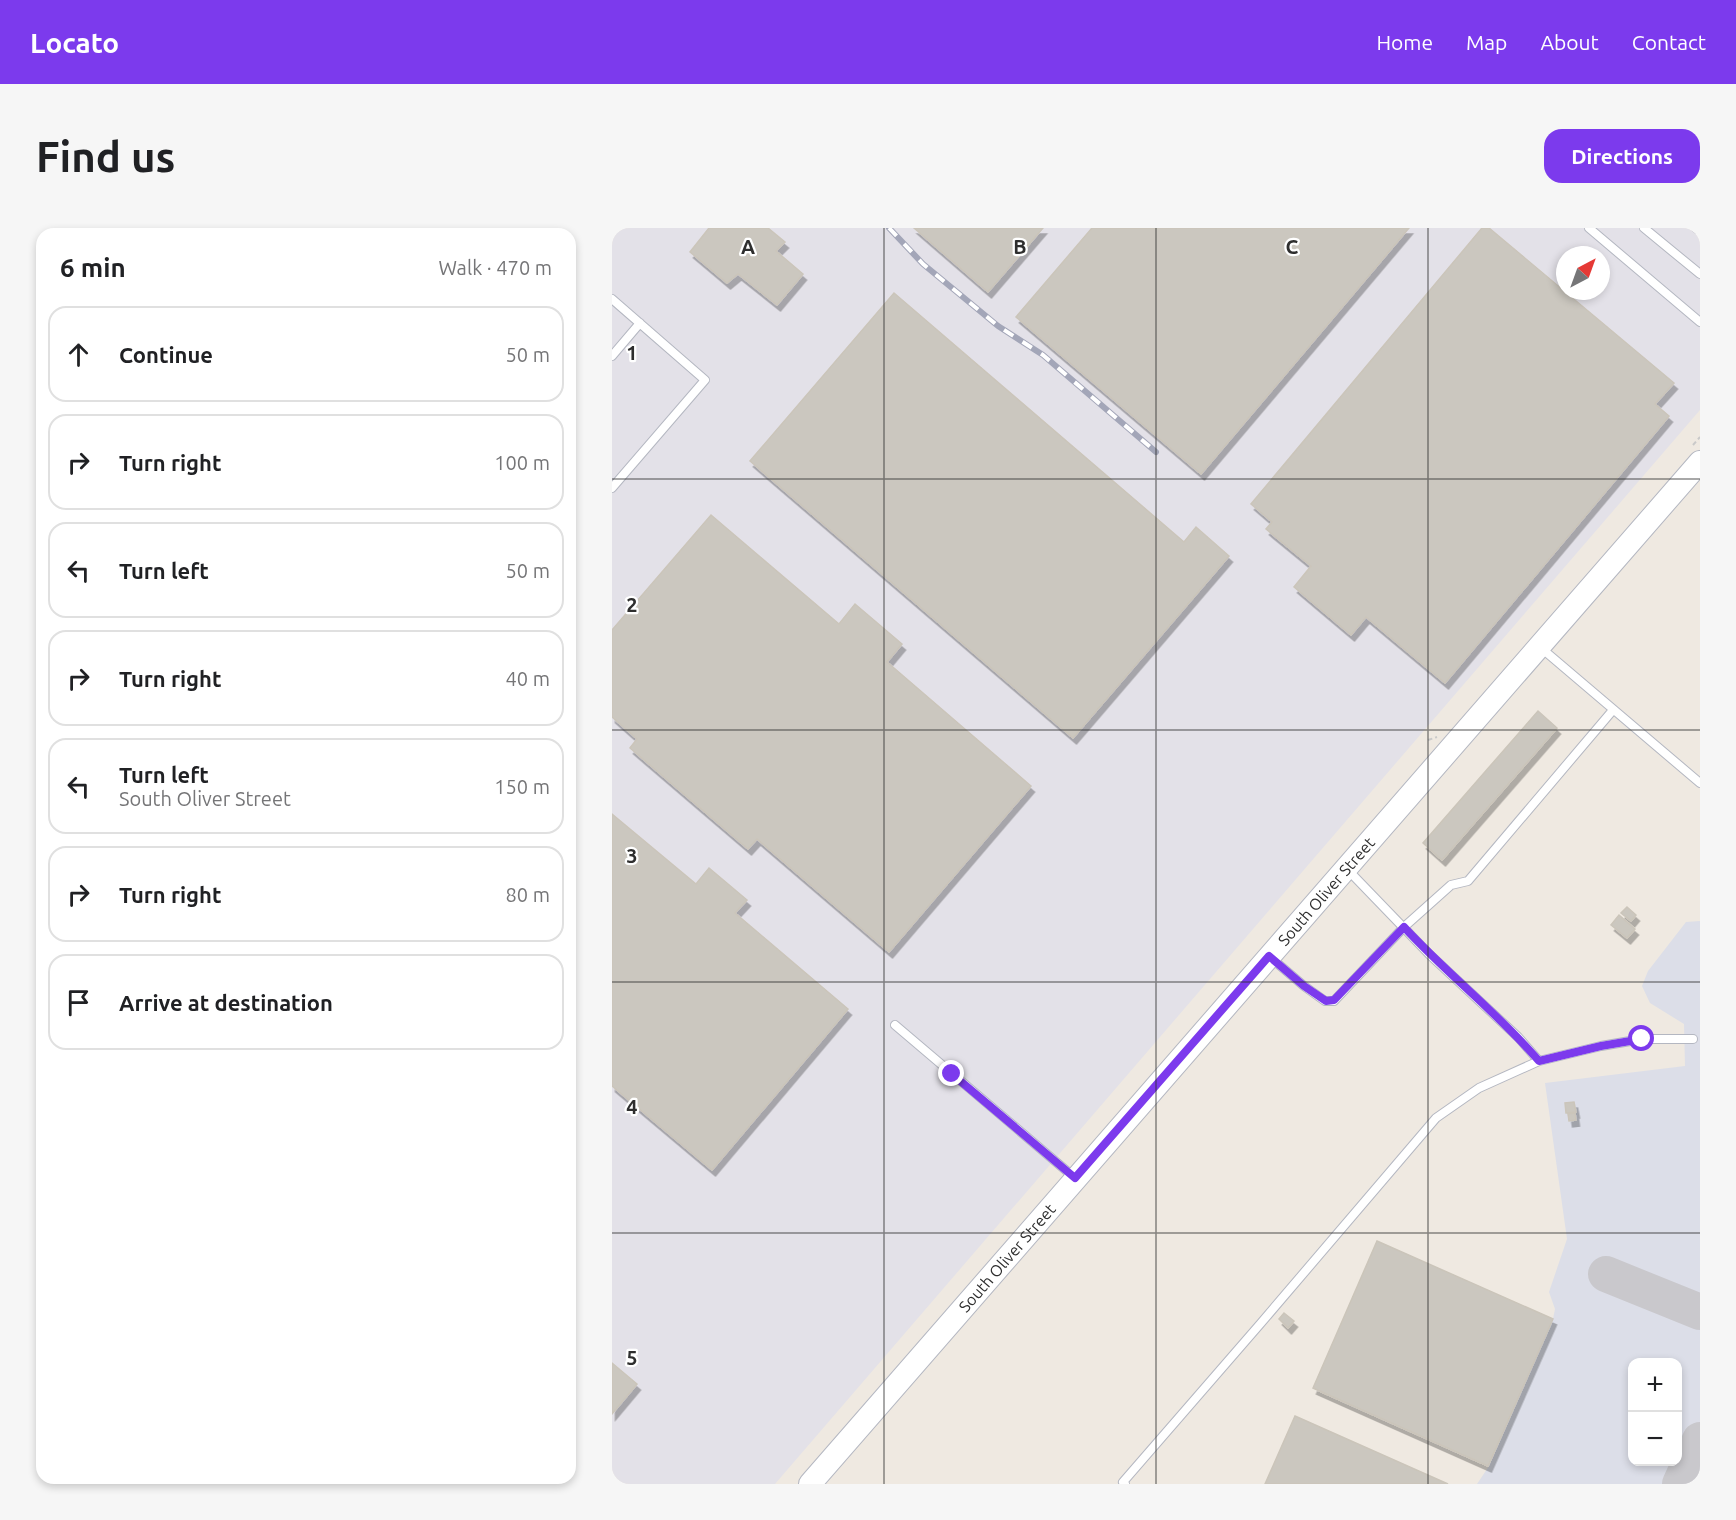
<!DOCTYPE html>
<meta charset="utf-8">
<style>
:root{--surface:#fff;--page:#f6f6f6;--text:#202124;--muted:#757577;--line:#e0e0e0;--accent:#7c3aed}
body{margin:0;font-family:Ubuntu,sans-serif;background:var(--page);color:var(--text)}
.controls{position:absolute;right:18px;bottom:18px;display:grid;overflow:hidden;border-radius:12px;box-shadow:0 3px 9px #0003}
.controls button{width:54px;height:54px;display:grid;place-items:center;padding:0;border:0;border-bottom:2px solid var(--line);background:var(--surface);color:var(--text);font:30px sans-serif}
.compass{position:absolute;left:944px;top:18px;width:54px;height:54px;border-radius:50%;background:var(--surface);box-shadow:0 3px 9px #0003;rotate:41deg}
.stop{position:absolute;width:18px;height:18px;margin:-14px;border:4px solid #7c3aed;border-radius:50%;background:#fff}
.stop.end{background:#7c3aed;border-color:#fff;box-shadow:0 2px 6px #0008}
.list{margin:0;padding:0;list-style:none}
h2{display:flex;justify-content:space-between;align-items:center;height:78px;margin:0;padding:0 24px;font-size:26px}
h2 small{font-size:20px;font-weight:400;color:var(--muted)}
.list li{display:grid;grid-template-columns:39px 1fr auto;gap:18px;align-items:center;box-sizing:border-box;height:96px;margin:0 12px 12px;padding:0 12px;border:2px solid var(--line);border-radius:18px}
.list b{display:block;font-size:22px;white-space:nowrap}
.list p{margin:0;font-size:20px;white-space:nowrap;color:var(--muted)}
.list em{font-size:20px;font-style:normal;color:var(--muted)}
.icon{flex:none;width:33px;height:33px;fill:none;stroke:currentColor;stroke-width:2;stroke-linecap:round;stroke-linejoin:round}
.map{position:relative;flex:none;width:1088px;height:1256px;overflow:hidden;border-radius:18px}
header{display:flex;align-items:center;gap:36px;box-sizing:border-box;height:84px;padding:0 30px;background:var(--accent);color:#fff}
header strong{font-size:28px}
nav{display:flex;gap:33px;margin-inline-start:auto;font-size:21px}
.intro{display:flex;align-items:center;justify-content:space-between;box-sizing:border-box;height:144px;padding:0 36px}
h1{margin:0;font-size:42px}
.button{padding:15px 27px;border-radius:18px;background:var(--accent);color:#fff;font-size:21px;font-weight:700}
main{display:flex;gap:36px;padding:0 36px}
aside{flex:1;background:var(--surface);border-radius:18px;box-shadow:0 3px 9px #0003}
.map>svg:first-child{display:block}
.industrial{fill:#e3e1e8;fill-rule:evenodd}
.airport{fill:#dcdee8;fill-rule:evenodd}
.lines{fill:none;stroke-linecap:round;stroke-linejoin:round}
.taxiway{stroke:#c9c8cc;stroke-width:36}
.building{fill:#cbc7bf;stroke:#cbc5ba;stroke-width:1.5;filter:url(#shadow)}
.service-casing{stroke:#b4b7c1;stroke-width:10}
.secondary-casing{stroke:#b4b7c1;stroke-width:24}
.path{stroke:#c9c9c9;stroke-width:2;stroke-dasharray:4.5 3;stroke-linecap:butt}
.service{stroke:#fff;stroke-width:8}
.secondary{stroke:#fff;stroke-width:22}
.rail-casing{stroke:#a3a6b8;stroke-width:6}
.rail{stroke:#fff;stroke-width:4;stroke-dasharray:11;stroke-linecap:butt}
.route{stroke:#7c3aed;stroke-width:8}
.grid{fill:none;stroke:#2e2e2e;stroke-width:1.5;stroke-opacity:0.55}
.labels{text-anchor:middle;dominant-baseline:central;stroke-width:4.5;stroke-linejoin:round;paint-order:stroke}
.street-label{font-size:16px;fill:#2e2e2e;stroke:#fff}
.grid-label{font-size:20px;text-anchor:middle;font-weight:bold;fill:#2e2e2e;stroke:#fff;stroke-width:4.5;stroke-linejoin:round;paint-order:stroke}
</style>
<header>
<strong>Locato</strong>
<nav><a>Home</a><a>Map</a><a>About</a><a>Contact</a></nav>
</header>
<div class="intro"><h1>Find us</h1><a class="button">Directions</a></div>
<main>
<aside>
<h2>6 min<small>Walk · 470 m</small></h2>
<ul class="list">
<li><svg class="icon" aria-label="ahead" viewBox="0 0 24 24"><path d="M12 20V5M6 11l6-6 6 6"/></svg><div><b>Continue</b></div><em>50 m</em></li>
<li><svg class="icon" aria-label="right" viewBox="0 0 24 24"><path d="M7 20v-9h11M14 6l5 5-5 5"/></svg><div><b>Turn right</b></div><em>100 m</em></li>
<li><svg class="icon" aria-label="left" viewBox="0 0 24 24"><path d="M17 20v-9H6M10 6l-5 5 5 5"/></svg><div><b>Turn left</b></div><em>50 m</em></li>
<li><svg class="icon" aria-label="right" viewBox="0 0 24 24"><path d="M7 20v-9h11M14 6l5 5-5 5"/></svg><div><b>Turn right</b></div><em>40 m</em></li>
<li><svg class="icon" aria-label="left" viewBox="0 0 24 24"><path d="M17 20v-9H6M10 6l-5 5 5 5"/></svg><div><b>Turn left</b><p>South Oliver Street</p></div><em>150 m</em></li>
<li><svg class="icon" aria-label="right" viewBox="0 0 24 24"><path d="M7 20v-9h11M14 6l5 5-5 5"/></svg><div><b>Turn right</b></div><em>80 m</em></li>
<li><svg class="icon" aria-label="arrive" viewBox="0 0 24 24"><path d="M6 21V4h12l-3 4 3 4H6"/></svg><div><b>Arrive at destination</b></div></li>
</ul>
</aside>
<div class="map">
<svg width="1088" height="1256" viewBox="0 0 1088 1256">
<defs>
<filter id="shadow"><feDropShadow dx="3.5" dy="6" stdDeviation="0" flood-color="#0004"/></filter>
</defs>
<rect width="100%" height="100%" fill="#efe9e1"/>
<path class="industrial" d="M0 0H1088V182L163 1256H0ZM953 27H989V63H953Z"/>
<path class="airport" d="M1088 693V1256H865L877 1238 941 1091 943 1081 937 1064 955 1011 933 855 1073 838 1072 796 1038 775 1030 758 1036 743 1074 694ZM1020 1134H1066V1234H1020Z"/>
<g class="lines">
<path class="taxiway" d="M994 1046 1088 1084
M1068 1256 1088 1212"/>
</g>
<path class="building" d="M97 0H156L173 14 164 23 191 46 165 77 126 46 115 55 78 24Z
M302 0H431L376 64Z
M480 0H797L589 246 404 89Z
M870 0H877L1062 155 1043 176 1057 188 833 455 754 389 739 407 682 359 699 338 654 301 660 294 639 276Z
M282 65 572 314 584 299 617 328 461 510 138 233Z
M99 287 227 396 243 376 290 416 275 434 419 558 277 724 145 611 136 621 18 520 25 511 0 489V402Z
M926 483 945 500 830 632 811 615Z
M0 586 84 656 97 640 135 672 123 685 236 781 100 942 0 858Z
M1015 679 1024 687 1019 693 1009 685Z
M1007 687 1023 701 1015 710 999 697Z
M962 874 964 884 954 885 953 875Z
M963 885 964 892 957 893 956 886Z
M765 1013 941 1091 876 1238 701 1160Z
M672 1085 682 1093 676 1100 667 1091Z
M0 1135 25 1156 0 1186Z
M683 1188 836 1256H653Z"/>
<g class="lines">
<defs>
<path id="service" d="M977 0 1088 94
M1032 0 1088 46
M1084 0 1088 3
M0 128 28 95
M0 260 93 152 0 71
M928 419 1088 555
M735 641 817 726 906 809 927 833
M658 729 692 758 713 773H722L792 699 839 657 856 653 1001 482
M283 797 463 950
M513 1256 511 1254 649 1095 824 890 867 860 927 833 989 818 1030 811H1081"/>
<g id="secondary">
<path id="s1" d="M198 1256 1088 234"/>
</g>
</defs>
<use href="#service" class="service-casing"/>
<use href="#secondary" class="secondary-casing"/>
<path class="path" d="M1081 217 1088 209
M816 512 825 509"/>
<use href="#service" class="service"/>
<use href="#secondary" class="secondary"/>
<defs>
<path id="rail" d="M277 0 311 36 386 98 431 127 544 224"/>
</defs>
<use href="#rail" class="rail-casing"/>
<use href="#rail" class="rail"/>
</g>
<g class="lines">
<path class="route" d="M340 846 463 950 657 728 692 758 714 773 722 772 792 699C835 746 886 785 927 833L989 818 1030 811"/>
</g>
<path class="grid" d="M272 0V1256M544 0V1256M816 0V1256M0 251H1088M0 502H1088M0 754H1088M0 1005H1088"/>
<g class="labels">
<g class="street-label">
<text stroke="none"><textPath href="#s1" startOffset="786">South Oliver Street</textPath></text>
<text stroke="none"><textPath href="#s1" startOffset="300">South Oliver Street</textPath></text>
</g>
</g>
<g class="grid-label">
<text x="136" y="26">A</text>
<text x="408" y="26">B</text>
<text x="680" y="26">C</text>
<text x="20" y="132">1</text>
<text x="20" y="384">2</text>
<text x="20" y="635">3</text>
<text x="20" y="886">4</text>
<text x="20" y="1137">5</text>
</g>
</svg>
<div class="controls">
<button>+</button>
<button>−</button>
</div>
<svg class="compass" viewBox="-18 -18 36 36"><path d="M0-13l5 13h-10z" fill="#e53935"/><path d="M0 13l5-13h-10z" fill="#757577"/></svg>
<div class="stop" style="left:1030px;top:811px"></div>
<div class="stop end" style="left:340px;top:846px"></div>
</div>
</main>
